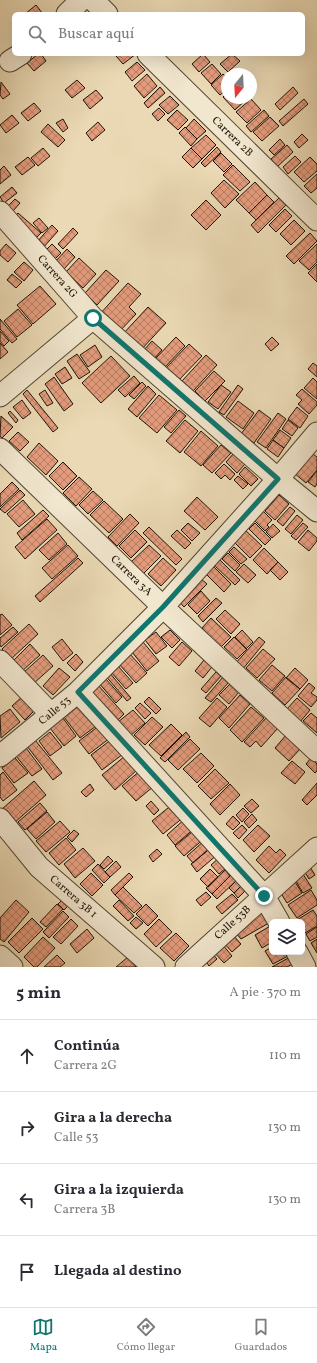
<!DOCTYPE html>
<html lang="es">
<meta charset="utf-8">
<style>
:root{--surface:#fff;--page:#f7f7f7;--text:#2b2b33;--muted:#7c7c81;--line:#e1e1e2;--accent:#0f766e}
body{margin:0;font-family:Vollkorn,serif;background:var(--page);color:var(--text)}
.controls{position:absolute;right:12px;bottom:12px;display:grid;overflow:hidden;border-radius:6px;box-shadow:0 4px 16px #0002}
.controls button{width:36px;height:36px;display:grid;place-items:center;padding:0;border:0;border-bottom:1px solid var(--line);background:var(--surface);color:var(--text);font:20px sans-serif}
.compass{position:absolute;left:221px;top:68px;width:36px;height:36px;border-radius:50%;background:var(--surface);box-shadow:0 4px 16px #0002;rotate:198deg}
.stop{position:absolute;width:12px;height:12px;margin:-9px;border:3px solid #0f766e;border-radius:50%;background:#fff}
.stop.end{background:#0f766e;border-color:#fff;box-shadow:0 1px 4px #0008}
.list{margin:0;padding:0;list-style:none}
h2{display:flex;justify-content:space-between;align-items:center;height:52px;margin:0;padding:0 16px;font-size:17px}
h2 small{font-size:13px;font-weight:400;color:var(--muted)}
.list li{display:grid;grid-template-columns:26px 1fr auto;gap:12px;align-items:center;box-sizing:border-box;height:72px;padding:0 16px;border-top:1px solid var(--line)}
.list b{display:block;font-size:15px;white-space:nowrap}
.list p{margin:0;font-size:13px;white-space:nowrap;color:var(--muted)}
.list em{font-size:13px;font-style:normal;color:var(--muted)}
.icon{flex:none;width:22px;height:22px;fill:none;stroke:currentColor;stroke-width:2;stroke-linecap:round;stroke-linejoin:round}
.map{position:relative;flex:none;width:317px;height:967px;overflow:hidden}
.search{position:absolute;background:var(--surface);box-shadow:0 4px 16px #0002;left:12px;right:12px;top:12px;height:44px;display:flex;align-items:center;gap:10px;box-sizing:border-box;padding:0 14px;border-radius:6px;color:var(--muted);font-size:15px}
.sheet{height:340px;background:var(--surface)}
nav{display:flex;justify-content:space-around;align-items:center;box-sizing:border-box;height:56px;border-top:1px solid var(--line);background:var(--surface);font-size:11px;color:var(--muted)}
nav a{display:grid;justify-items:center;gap:2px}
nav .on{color:var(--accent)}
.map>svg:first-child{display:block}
.building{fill:url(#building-cross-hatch);stroke:#1f1407}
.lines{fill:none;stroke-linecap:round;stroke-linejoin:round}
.minor-casing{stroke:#524532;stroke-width:23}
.minor{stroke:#f1e6ce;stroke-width:21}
.route{stroke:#0f766e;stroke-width:5}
.labels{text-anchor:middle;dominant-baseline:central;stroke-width:4;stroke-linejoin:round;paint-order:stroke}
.street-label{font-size:11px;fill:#1f1407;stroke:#f1e6ce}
</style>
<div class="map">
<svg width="317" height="967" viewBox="0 0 317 967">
<defs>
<pattern id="building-cross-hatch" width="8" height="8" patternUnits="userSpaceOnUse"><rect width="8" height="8" fill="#e49c7d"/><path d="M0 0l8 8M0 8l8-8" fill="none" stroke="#b87e64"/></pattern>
</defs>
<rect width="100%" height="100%" fill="#ead9b4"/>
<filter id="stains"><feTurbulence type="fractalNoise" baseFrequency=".005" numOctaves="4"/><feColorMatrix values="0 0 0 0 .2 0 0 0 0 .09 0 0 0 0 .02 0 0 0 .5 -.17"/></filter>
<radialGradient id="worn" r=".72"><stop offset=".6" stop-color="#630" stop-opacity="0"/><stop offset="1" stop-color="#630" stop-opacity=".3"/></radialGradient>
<path class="building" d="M36 5 43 14H25Z
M38 54H41L46 61 34 71 27 63Z
M119 54H136L123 64 116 56Z
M203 54 210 62 199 72 192 64Z
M232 54 240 61 228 72 220 64Z
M137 62 145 70 132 81 125 72Z
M212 64 221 74 211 84 201 73Z
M147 74 157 86 144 98 134 86Z
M223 74 227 78V89L220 95 211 85Z
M77 80 85 88 72 98 65 90Z
M1 82 10 94 3 99 0 95Z
M160 87 165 93 148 108 144 103Z
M293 87 298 93 280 110 275 104Z
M96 90 103 98 90 109 83 100Z
M227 93V98H248L235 110 223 97Z
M170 96 179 105 168 114 159 105Z
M251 99 261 110 247 123 236 112Z
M304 99 308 104 283 126 279 121Z
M34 103 41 111 28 121 21 113Z
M159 108 165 114 158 121 152 114Z
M177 110 188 120 178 130 167 120Z
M264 110 269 116 251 132 246 126Z
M12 115 19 123 6 133 0 125Z
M270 117 279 126 262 141 253 132Z
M63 119 68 128 63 132 56 123Z
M194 119 206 131 197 139 186 128Z
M98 122 105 130 92 141 86 133Z
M48 124 65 140 58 147 41 132Z
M185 127 197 139 191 146 179 133Z
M302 134 308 140 299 148 294 142Z
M206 135 216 145 202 159 191 148Z
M280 139 285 145 274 155 269 150Z
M287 145 293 152 277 167 271 159Z
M217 147 221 152 205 167 201 163Z
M43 148 50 156 38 166 31 158Z
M191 148 202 159 193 168 182 157Z
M221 153 232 164 224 172 213 161Z
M295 156 301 162 288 174 283 167Z
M28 157 35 165 22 175 15 167Z
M310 157 317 164V171L304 182 294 172Z
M233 165 250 182 240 191 223 175Z
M4 166 11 175 0 184V170Z
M317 174V188L311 193 304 186Z
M224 180 239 194 225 208 211 193Z
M255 182 267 195 249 213 236 200Z
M12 187 17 193 4 203 0 197Z
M267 195 274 202 256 220 249 213Z
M280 197 287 204 258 233 251 225Z
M15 199 20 203 13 211 8 206Z
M206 200 221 215 206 230 191 215Z
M285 209 292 216 276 232 269 225Z
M18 213 41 233 34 240 12 220Z
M39 218 48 228 42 233 33 223Z
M294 220 305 231 291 245 280 234Z
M52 225 58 231 42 249 36 243Z
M73 228 78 233 63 249 58 244Z
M310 233 317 241 294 264 286 256Z
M6 244 16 253 8 262 0 255V251Z
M52 244 61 253 55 259 46 250Z
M317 244V262L309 270 299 261Z
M67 249 75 257 64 269 55 262Z
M79 258 96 274 83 288 66 272Z
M24 262 33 270 24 281 14 272Z
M317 264V282L308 273Z
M106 270 119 281 97 305 85 293Z
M12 274 22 282 16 288 7 280Z
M128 283 141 294 129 307 136 314 118 333 99 315Z
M40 286 56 304 33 324 17 305Z
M148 307 166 323 140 351 122 335Z
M18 309 32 325 17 337 4 321Z
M0 319 17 339 12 343 0 329Z
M0 331 9 341 4 346 0 341Z
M176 337 185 346 164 368 155 359Z
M272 337 279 344 271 351 265 344Z
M152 341 162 350 153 360 143 351Z
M0 343 8 352 0 359Z
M189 344 202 356 176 383 163 371Z
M95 345 102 357 88 367 80 355Z
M77 354 90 372 79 379 67 361Z
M206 355 217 365 193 391 182 381Z
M111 356 130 376 101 403 82 383Z
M313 363 317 366V377L308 369Z
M65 367 72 378 62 384 55 374Z
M214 371 225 381 205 401 195 391Z
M134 376 140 383 125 397 118 390Z
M54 377 73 404 64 411 45 384Z
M313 378 317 382V399L304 388Z
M142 382 146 386 134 399 129 395Z
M221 385 231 392 218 409 208 402Z
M238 385 243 389 224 415 219 412Z
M148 386 156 394 137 417 128 409Z
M302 389 317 402V405L309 414 298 404 302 400 296 395Z
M27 390 58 428 53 432 23 394Z
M45 390 53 403 47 406 39 394Z
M159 395 177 410 157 433 139 418Z
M22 400 31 413 23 419 13 407Z
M238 401 254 413 243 429 226 417Z
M297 407 308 416 300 428 288 419Z
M179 410 186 416 171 433 164 427Z
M259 410 271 419 254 443 241 434Z
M10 411 18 420 16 423 8 413Z
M278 413 286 419 266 448 257 442Z
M1 416 13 427 2 438 0 436Z
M185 420 198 431 180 453 166 441Z
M288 420 298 428 292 436 282 429Z
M280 430 291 438 284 448 273 440Z
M201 431 218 446 201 466 184 452Z
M18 432 29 442 20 451 9 441Z
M273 440 284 448 278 457 267 449Z
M39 443 58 461 46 475 27 457Z
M221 445 231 453 212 473 203 465Z
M310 452 317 457V470L306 483 294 473Z
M234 453 245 464 237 473 226 462Z
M63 462 77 476 63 490 49 476Z
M224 464 235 474 230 480 225 475 221 479 215 473Z
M245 467 258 479 251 486 239 474Z
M317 471V484L315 487 308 482Z
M238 476 248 484 243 489 234 480Z
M79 477 92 489 76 506 63 493Z
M12 482 19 489 0 507V494Z
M20 490 25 495 5 513 0 509Z
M93 491 103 500 88 514 79 505Z
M279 495 289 504 275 520 265 511Z
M197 497 218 517 205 530 184 511Z
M23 500 35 514 19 527 7 514Z
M104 501 123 519 109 533 90 515Z
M290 507 295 511 283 526 277 521Z
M43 510 49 516 22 540 17 533Z
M262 510 272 520 267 525 269 527 265 531 253 519Z
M130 514 139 523 117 546 108 537Z
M297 515 303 520 291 534 285 529Z
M47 519 57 530 25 559 15 547Z
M188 523 200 533 192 541 181 530Z
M255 523 271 539 265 545 249 529Z
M303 523 308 527 296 540 291 536Z
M273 524 280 531 272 538 266 532Z
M149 527 182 559 176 565 143 533Z
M135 530 147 542 131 558 119 546Z
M177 530 191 543 185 549 171 536Z
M245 530 262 546 250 558 233 541Z
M308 530 317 538V541L309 551 298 542Z
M58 533 67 544 49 560 39 550Z
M68 545 78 556 52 579 42 568Z
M149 545 161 556 143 574 131 562Z
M234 547 247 559 241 564 229 552Z
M264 548 278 562 267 574 253 560Z
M228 553 240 565 235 571 222 559Z
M78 558 83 563 40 602 35 596Z
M163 558 176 570 161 586 148 574Z
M219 559 240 580 235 585 213 564Z
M278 562 288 572 280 580 270 570Z
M244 564 256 575 248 583 236 572Z
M213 566 231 584 224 592 205 573Z
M200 578 207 584 184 607 178 600Z
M201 591 210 601 197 614 188 605Z
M216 598 222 603 203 622 198 616Z
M225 610 240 624 231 634 216 619Z
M2 614 12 625 0 635V615Z
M211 618 231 637 221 647 202 628Z
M29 624 38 634 11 659 2 649Z
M13 627 18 632 1 647 0 645V638Z
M170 630 180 640 172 648 161 637Z
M242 630 253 642 246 649 235 637Z
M156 632 167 646 156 654 145 640Z
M234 637 247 649 237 659 224 647Z
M259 637 265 642 242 670 235 664Z
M62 639 73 653 63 661 52 647Z
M143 642 159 661 147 671 132 652Z
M182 642 192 651 179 666 169 657Z
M30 644 40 655 22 671 13 661Z
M263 649 275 659 257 678 246 668Z
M129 653 147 673 136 683 118 663Z
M76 654 83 662 75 671 67 663Z
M43 655 53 666 33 684 23 673Z
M204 660 212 667 203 678 195 671Z
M272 665 285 676 272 691 259 680Z
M118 666 133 683 126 689 111 672Z
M59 668 70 677 53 695 43 686Z
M295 668 308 680 300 689 286 678Z
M108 671 131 698 127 701 104 674Z
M216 672 221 676 206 693 201 689Z
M104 677 122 697 116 703 98 682Z
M223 677 229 682 211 702 205 698Z
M286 677 300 689 285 705 272 693Z
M309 683 315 688 311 693 317 697V700L311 707 298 696Z
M97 684 124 714 116 722 89 691Z
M230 684 239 692 229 704 219 695Z
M24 695 37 708 25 720 12 706Z
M240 695 250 704 229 728 219 718Z
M149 697 161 709 156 714 144 702Z
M217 698 227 707 210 727 199 718Z
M297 698 310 710 300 722 286 710Z
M140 703 151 713 145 719 135 708Z
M80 705 96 726 80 738 64 717Z
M251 707 264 718 242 742 230 730Z
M10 709 20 722 1 738 0 716Z
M133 710 145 723 130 736 118 722Z
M311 713 317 718V733L303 721Z
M152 717 163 727 145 745 134 735Z
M267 717 278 728 261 747 256 741 250 747 244 742Z
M63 718 76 736 64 746 50 728Z
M171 724 182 735 161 756 149 745Z
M100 725 110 738 89 754 79 741Z
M50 732 62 747 50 756 39 741Z
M186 732 190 737 165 762 160 758Z
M286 735 301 748 289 761 275 748Z
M112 739 123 754 102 770 91 755Z
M190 739 200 749 178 770 168 760Z
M35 740 62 773 53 780 27 746Z
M26 748 42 769 32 776 16 756Z
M201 753 214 766 197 783 183 769Z
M125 756 137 770 115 790 102 775Z
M15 758 28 773 14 783 2 768Z
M311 758 317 764V771L315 773 306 764Z
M292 761 305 772 295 784 281 773Z
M215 769 229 783 211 799 198 786Z
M141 770 154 786 136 801 122 786Z
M3 772 17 790 3 801 0 797V775Z
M34 781 46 795 14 823 2 809Z
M317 783V795L307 805 302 800Z
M90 784 94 790 86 797 81 792Z
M230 784 240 795 220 815 210 804Z
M252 799 259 806 251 813 244 806Z
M151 801 159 810 154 815 146 806Z
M40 803 47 811 25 830 18 822Z
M174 803 185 816 163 834 152 821Z
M243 808 249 814 242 822 236 815Z
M47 812 55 822 36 839 27 829Z
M252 814 257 820 249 828 244 822Z
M233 816 240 823 233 830 226 824Z
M187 817 196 827 175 845 167 835Z
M60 821 70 832 46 852 36 841Z
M242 825 247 830 239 839 233 833Z
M258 825 270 836 254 852 243 840Z
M198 827 206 837 184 856 175 846Z
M74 830 79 834 72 842 67 837Z
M66 838 76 850 59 865 49 853Z
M204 841 210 848 193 863 187 856Z
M269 846 276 853 280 849 286 855 269 873 256 860Z
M212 847 218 854 197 872 191 864Z
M83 848 95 861 75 878 64 864Z
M157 849 162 854 153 862 149 856Z
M108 856 113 861 104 869 100 865Z
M220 857 228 866 219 874 211 865Z
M116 861 121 867 110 877 105 872Z
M98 864 110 877 104 883 92 870Z
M310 867 315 875 309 879 304 871Z
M210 869 218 877 208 887 200 879Z
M225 870 230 876 212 894 206 888Z
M235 871 241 876 217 899 212 894Z
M301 871 312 888 303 893 293 876Z
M91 873 103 885 92 896 80 884Z
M129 873 133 877 115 895 111 890Z
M241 876 246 881 234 893 229 888Z
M292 877 302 893 287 903 277 887Z
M247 880 251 885 238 898 234 893Z
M123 887 142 906 134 913 115 895Z
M311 890 317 900V905L297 918 288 905Z
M206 892 211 897 201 906 196 900Z
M232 894 238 900 222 914 216 907Z
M64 898 70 904 64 910 58 904Z
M16 900 29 912 4 942 0 939V918Z
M119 900 134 916 128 921 113 906Z
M57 904 63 909 46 927 40 922Z
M146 904 158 916 148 926 136 914Z
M264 908 274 920 241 939 236 933Z
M313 910 317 916V926L305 933 302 928V922H298L297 920Z
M63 911 69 917 49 938 43 932Z
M136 917 143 923 136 929 130 923Z
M32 918 43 929 19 953 8 942Z
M71 919 78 926 61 944 53 937Z
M159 919 172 932 156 947 144 934Z
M272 925V942L262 948 255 935Z
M317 927V937L310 941 306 934Z
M87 929 94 938 77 953 70 944Z
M176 933 189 946 174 961 160 948Z
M232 934 241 944 232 952 223 942Z
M43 937 55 948 37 967H34L24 957Z
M317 939V953L311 943Z
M222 944 232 956 224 963 213 951Z
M272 947V952H289L290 955 273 964 265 951Z
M211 952 217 959 209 966 204 958Z
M57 955 65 963 60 967H44Z
M292 956 296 962 287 967H272Z
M128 957 136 967H116Z"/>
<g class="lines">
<defs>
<path id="minor" d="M93 0 107 14
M67 14 81 0
M148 54 317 220
M10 61 21 54
M0 212 93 318 278 479 317 511
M0 396 93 318
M0 449 163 607 317 751
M0 661 51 714
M78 692 264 896 279 922
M0 756 78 692 163 607 278 479 317 433
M0 819 39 867 154 967
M297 952 305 967
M0 956 12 967
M186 967 317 848"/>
</defs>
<use href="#minor" class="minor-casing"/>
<use href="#minor" class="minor"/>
</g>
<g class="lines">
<path class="route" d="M93 318 278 479 163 607 78 692 264 896"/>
</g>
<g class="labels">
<g class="street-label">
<text transform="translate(232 137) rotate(44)">Carrera 2B</text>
<text transform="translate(57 277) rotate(48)">Carrera 2G</text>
<text transform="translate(131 576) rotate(44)">Carrera 3A</text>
<text transform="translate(55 711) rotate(-40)">Calle 53</text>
<text transform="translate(73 897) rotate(41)">Carrera 3B 1</text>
<text transform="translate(233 923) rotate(-42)">Calle 53B</text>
</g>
</g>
<rect width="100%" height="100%" filter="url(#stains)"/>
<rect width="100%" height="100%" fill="url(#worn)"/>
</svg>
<div class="controls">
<button><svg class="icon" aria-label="layers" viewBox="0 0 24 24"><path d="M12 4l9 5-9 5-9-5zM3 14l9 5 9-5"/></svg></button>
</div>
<svg class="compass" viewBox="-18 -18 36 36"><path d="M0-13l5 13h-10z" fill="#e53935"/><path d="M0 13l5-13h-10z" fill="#7c7c81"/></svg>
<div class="stop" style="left:93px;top:318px"></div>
<div class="stop end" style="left:264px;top:896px"></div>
<div class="search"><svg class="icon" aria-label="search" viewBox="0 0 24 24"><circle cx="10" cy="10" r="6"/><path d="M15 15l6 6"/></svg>Buscar aquí</div>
</div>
<section class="sheet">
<h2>5 min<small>A pie · 370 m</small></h2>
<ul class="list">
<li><svg class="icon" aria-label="ahead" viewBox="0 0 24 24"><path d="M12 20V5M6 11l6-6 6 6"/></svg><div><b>Continúa</b><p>Carrera 2G</p></div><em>110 m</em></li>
<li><svg class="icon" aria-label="right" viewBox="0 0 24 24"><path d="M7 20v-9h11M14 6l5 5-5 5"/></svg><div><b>Gira a la derecha</b><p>Calle 53</p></div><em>130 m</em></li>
<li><svg class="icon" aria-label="left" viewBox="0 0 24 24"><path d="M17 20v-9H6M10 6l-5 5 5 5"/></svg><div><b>Gira a la izquierda</b><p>Carrera 3B</p></div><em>130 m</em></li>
<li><svg class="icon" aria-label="arrive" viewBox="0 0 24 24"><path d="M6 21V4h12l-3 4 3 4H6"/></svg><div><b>Llegada al destino</b></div></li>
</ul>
</section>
<nav>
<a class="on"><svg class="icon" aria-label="map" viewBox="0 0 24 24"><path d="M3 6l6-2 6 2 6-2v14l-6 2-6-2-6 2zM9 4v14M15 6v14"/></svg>Mapa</a>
<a><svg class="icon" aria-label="directions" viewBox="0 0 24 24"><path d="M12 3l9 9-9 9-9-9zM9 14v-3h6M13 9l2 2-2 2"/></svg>Cómo llegar</a>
<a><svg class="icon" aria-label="saved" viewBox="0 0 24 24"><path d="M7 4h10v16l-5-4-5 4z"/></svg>Guardados</a>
</nav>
